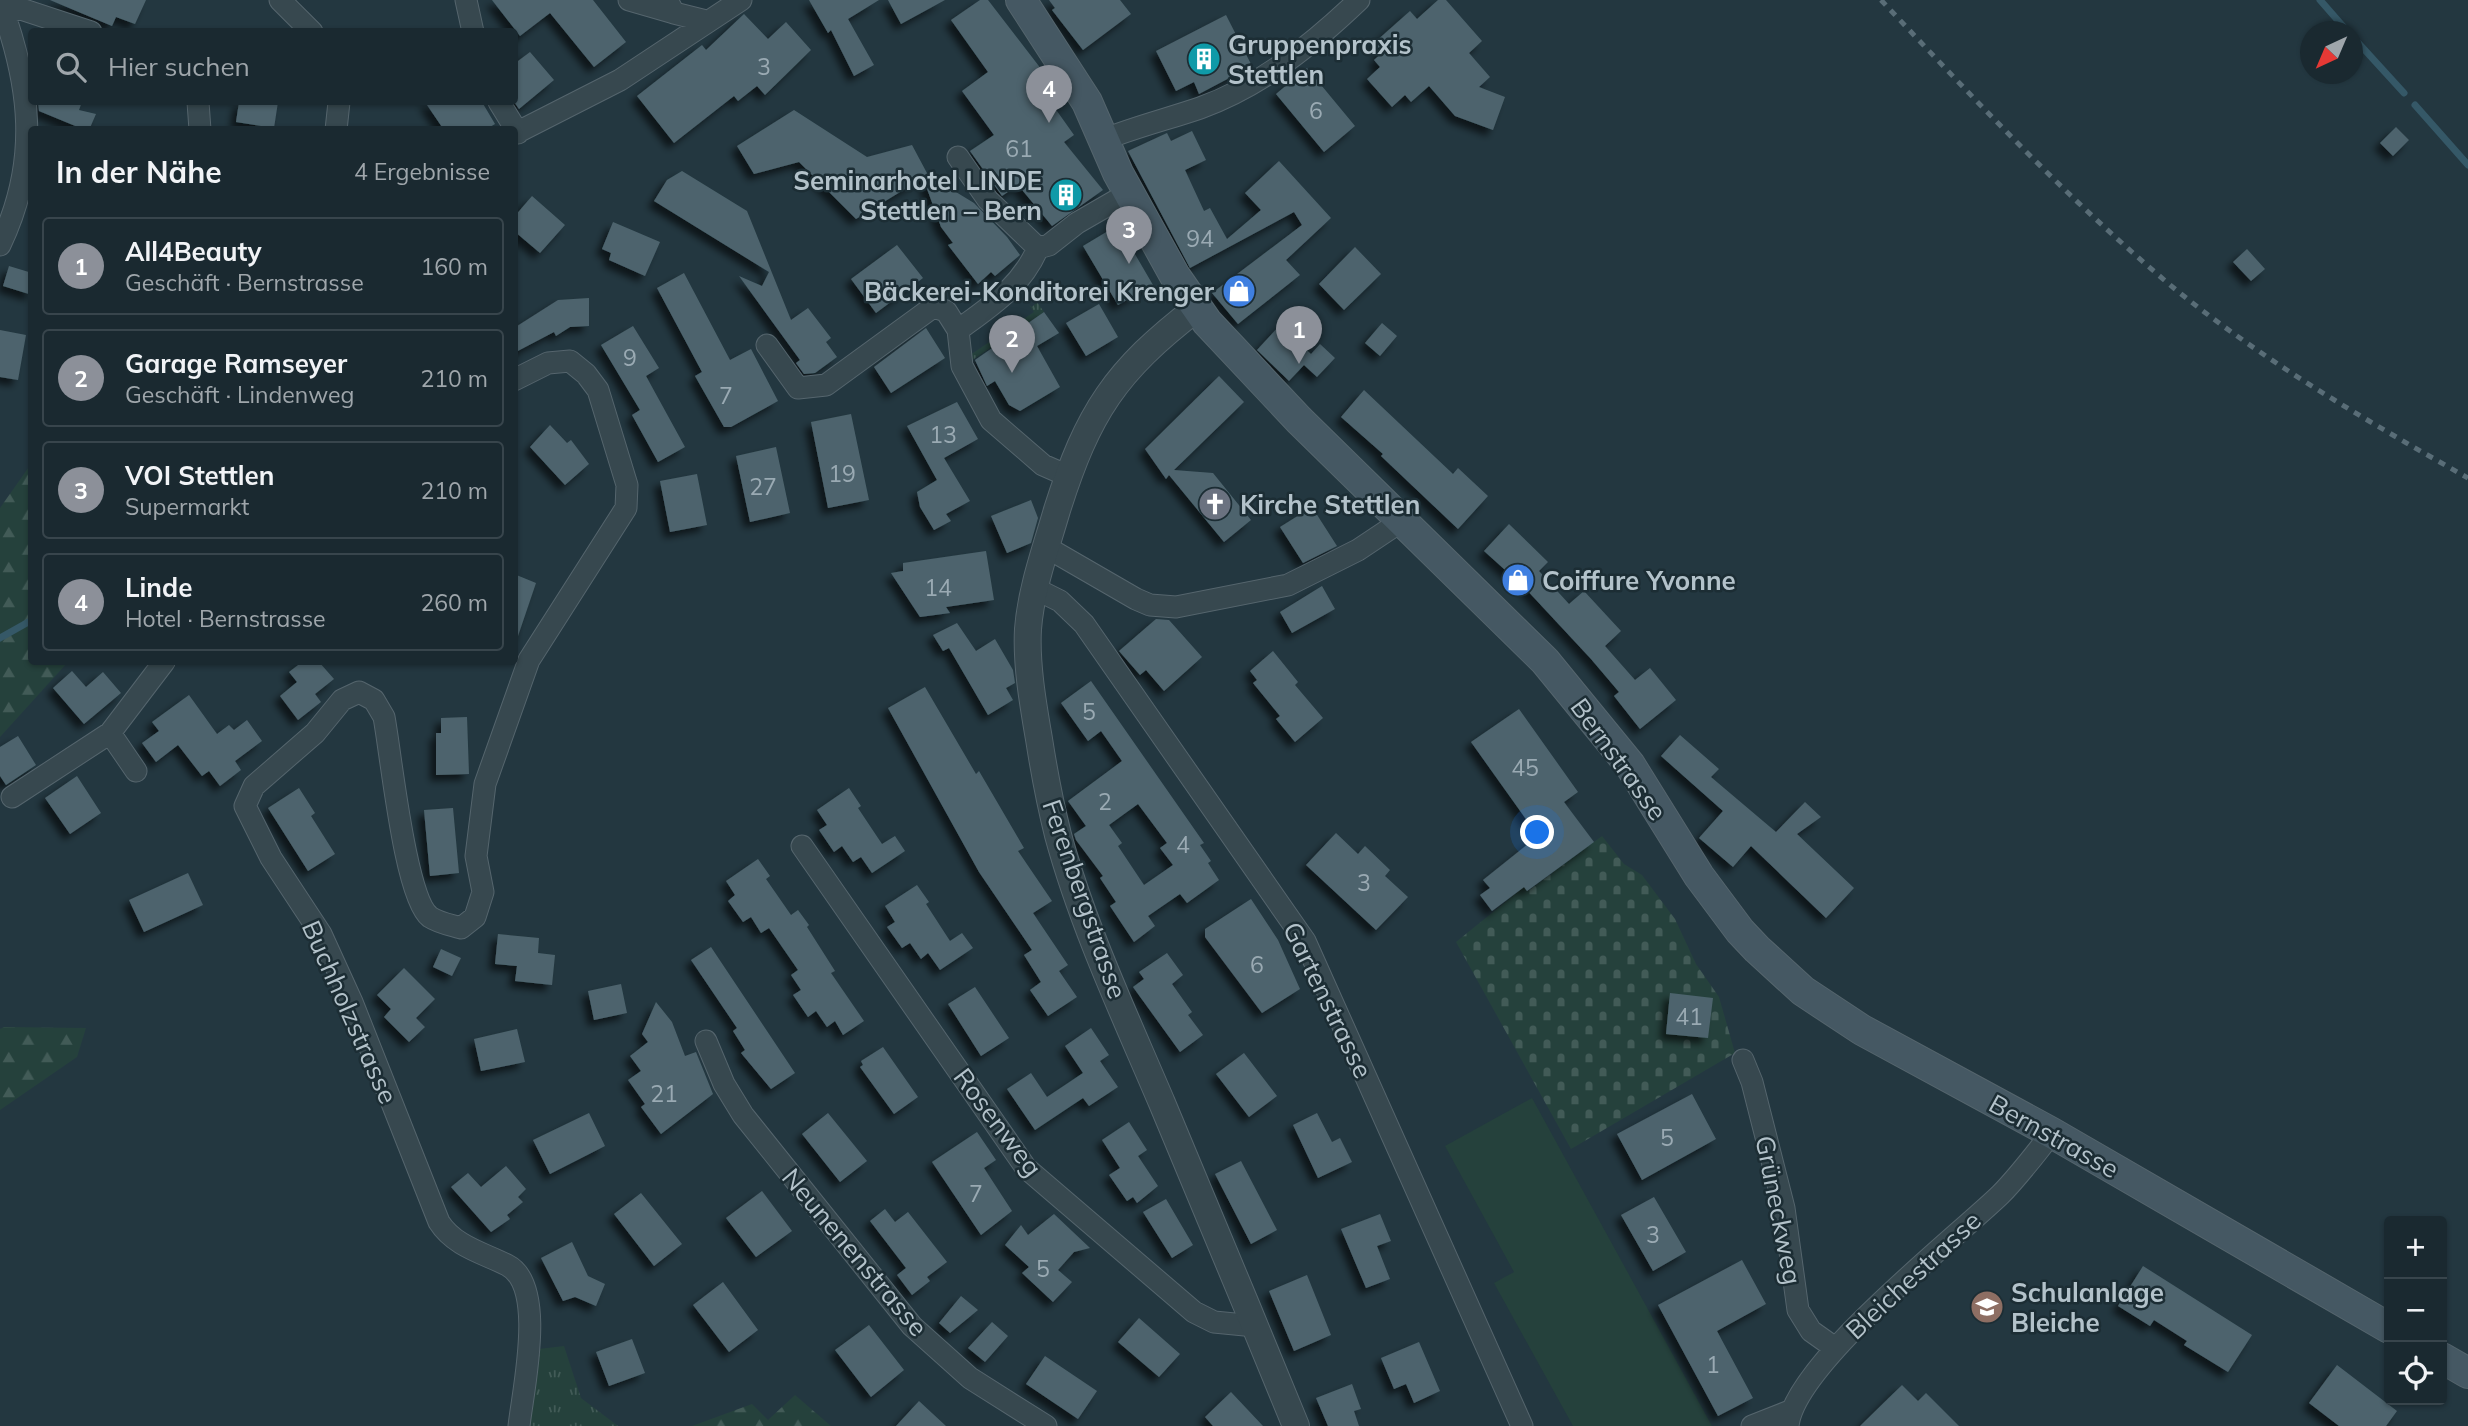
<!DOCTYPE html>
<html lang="de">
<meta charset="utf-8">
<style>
:root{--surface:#1a2930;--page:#27353c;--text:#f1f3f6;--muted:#9fa6ab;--line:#38454c;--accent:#8c9099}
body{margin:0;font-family:Mulish,sans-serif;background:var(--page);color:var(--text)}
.controls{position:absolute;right:21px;bottom:21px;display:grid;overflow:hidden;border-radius:7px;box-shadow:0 2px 5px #0004}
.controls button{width:63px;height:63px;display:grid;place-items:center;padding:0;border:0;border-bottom:2px solid var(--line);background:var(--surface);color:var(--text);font:35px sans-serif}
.compass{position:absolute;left:2300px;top:21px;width:63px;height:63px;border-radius:50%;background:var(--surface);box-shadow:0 2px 5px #0004;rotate:224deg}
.you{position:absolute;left:1538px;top:833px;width:24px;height:24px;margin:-18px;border:5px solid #fff;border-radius:50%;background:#1a73e8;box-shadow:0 0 0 10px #1a73e833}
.badge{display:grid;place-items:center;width:46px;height:46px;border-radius:50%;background:var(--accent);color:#fff;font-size:23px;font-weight:700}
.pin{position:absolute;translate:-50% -58px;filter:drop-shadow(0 2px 4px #0008)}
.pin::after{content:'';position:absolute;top:37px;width:24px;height:21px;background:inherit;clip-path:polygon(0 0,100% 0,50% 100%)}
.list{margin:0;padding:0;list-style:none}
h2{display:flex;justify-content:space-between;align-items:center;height:91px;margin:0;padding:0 28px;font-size:30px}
h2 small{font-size:23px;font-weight:400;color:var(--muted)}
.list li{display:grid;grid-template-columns:46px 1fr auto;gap:21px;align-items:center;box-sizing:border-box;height:98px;margin:0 14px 14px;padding:0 14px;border:2px solid var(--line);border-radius:7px}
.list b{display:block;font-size:26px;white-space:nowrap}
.list p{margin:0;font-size:23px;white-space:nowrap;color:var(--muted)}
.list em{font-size:23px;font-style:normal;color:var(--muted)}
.icon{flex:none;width:38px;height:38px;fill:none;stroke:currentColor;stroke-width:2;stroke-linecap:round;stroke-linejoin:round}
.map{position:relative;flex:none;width:2468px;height:1426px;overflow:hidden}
.search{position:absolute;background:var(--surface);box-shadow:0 2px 5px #0004;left:28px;top:28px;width:490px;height:77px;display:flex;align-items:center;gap:18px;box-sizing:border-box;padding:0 24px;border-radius:7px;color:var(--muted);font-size:26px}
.panel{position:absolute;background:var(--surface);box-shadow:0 2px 5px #0004;left:28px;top:126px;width:490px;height:539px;border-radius:7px}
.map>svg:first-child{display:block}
.grass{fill:url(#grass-tufts)}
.forest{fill:url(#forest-firs)}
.cemetery{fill:url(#cemetery-stones)}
.pitch{fill:#25413c}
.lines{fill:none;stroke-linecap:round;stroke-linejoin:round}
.stream{stroke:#355867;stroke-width:7}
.building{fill:#4d646d;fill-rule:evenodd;filter:url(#shadow)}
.minor-casing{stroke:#55656d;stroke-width:23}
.tertiary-casing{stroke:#55656d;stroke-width:28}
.secondary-casing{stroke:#55656d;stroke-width:32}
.minor{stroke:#37484f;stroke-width:21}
.tertiary{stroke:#37484f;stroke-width:26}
.secondary{stroke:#455863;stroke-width:30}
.rail{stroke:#596d77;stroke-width:5;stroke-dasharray:7 7;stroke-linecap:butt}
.labels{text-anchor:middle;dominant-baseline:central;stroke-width:5;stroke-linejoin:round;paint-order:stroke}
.number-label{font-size:23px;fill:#9aaab3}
.poi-label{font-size:26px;font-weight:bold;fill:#b3c2ca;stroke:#1c2d34;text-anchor:start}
.street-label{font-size:26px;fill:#b3c2ca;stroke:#1c2d34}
</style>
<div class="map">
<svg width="2468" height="1426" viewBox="0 0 2468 1426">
<defs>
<pattern id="grass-tufts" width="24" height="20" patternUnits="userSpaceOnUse" patternTransform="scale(1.75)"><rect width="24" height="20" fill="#25413c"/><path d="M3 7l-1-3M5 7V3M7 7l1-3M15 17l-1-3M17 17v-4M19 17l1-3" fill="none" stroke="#425b57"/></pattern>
<pattern id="forest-firs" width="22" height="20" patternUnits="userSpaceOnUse" patternTransform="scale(1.75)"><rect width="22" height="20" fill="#25413c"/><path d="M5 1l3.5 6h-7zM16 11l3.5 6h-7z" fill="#425b57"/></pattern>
<pattern id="cemetery-stones" width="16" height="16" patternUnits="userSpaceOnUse" patternTransform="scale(1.75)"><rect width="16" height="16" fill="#25413c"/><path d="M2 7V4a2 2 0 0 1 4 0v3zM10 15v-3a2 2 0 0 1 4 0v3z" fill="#425b57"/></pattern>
<filter id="shadow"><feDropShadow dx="-6" dy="6" stdDeviation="3.5" flood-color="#0009"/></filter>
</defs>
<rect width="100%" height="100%" fill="#233740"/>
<path class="grass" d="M1037 302 1044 312 968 363 967 357 1034 312 1029 305 1032 307Z
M564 1346 581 1398 618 1426H523L531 1350Z"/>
<path class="forest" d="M31 464 32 662H68L0 737V508Z
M4 1027 86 1028 77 1057 0 1110V1029Z
M795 1395 831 1426H692L752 1404 768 1420Z"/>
<path class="cemetery" d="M1602 836 1624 864 1642 875 1675 919 1696 964 1719 997 1735 1053 1571 1149 1456 942 1524 887 1528 891Z"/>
<path class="pitch" d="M1532 1098 1712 1426H1573L1494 1283 1514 1272 1445 1146Z"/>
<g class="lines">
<path class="stream" d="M2320 0 2348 32
M2352 36 2404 93
M2415 105 2468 165
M0 638 32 620"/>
</g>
<path class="building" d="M50 0H146L135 24 116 17 112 26Z
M492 0H593L626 42 594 67 550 13 520 36Z
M809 0H879L848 19 874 65 854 76 831 30 828 33Z
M888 0H945L901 24Z
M980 0H988L1045 74 1035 81 1044 94 1041 96 1048 107 1052 104 1074 135 1064 142 1103 190 1052 226 1018 185 1002 196 970 151 994 135 962 91 988 72 951 20Z
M1049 0H1120L1131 14 1083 50 1052 10 1055 8Z
M1438 0H1446L1482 41 1469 53 1490 77 1479 87 1505 97 1493 130 1455 116 1429 86 1411 102 1405 95 1392 107 1367 79 1380 67 1374 60 1383 52 1374 43 1410 11 1417 19Z
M744 14 768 39 786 22 811 50 765 95 757 86 738 101 734 96 674 143 637 96 702 45 706 50Z
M1226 15 1252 66 1199 94 1194 82 1176 91 1156 51Z
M530 52 554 80 519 109 514 102V64Z
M1307 68 1355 126 1324 152 1276 94Z
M38 102H82L79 110 96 114 89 130H85L39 111Z
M239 102H278L274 128 236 122Z
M425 102H482L495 124 485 130H444Z
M794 110 867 157 912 145 928 175 974 203 1007 237 1020 255 995 276 991 272 978 284 948 245 953 243 941 227 923 178 856 219 799 162 754 174 737 146Z
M2396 127 2409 140 2393 156 2380 143Z
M1192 131 1206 160 1185 170 1204 211 1210 208 1227 239 1261 210 1245 193 1279 161 1331 218 1286 260 1300 275 1238 324 1212 293 1302 225 1294 212 1190 268 1128 151 1167 133 1171 141Z
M682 171 747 211 791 320 808 308 831 338 826 342 837 357 815 373 804 374 796 363 800 360 739 276 762 286 769 272 654 201 667 180Z
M532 196 565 225 540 253 514 231V217Z
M613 222 660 242 645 276 609 260 611 253 602 249Z
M1118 225 1153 285 1118 305 1083 246Z
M897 245 923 278 876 313 851 279Z
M1355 247 1381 274 1344 310 1319 284Z
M2247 249 2265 269 2251 281 2233 262Z
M9 266 32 273V295L3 286Z
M684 273 730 360 751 349 778 401 731 427H724L695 376 702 372 657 288Z
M589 298V326L570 327 556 336 554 332 514 353V328L558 300Z
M1099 304 1118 337 1086 356 1066 323Z
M1044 312 1059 333 1037 346 1060 387 1020 411 1009 405 995 381 987 386 975 360Z
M1382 323 1397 336 1380 356 1365 343Z
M1280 325 1311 354 1320 344 1335 358 1317 377 1304 365 1289 381 1257 350Z
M633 326 659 368 646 376 685 447 658 462 632 415 640 410 601 345Z
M926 328 945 358 891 393 874 367Z
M0 330 26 335 18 380 0 377Z
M1219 376 1244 402 1174 470 1213 473 1251 520 1224 542 1169 475 1166 479 1145 449Z
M1364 390 1453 474 1458 468 1488 496 1458 529 1381 456 1383 454 1341 417Z
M957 402 978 439 944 458 970 501 946 514 951 521 934 530 920 507 917 492 937 480 907 426Z
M851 414 869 500 828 508 811 422Z
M550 425 567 443 571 440 589 464 565 485 530 447Z
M776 447 790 513 750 522 736 456Z
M697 474 707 525 670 532 660 481Z
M1031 500 1038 518 1031 543 1007 553 991 516Z
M1312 507 1337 546 1303 563 1280 527Z
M1509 524 1548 562 1539 571 1569 604 1584 591 1621 631 1605 646 1635 680 1650 668 1676 700 1640 729 1614 696 1619 692 1591 659 1524 587 1484 551Z
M986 551 994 600 946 607 950 613 920 617 891 573 903 571V563Z
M514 574 536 583 518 636 514 635Z
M1322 586 1335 609 1292 633 1280 612Z
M1156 619 1169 620 1202 657 1164 691 1146 670 1140 675 1119 651Z
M957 623 976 651 995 639 1013 670 1015 683 1006 688 1013 700 988 715 949 648 943 651 933 635Z
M1273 651 1298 682 1295 685 1323 718 1295 742 1276 719 1280 716 1253 683 1257 680 1250 671Z
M302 662H319L334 679 315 694 321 702 298 720 280 696 297 682 289 672Z
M72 671 86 687 103 672 121 693 84 724 53 688Z
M1091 681 1204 843 1200 845 1211 861 1208 863 1219 880 1187 903 1180 894 1148 916 1155 926 1134 942 1110 906 1116 902 1100 878 1103 876 1076 840 1074 834 1086 826 1068 801 1122 761 1101 731 1088 741 1061 703ZM1138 804 1167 843 1160 848 1173 865 1144 885 1118 846 1122 843 1109 825Z
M925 687 976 774 979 771 1024 848 1018 851 1052 901 1033 913 1068 965 1059 971 1077 997 1048 1016 1030 990 1041 982 1024 955 1032 950 979 872 888 708Z
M189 695 217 734 229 725 234 730 247 720 262 741 235 761 241 770 220 786 209 771 202 776 178 745 156 762 142 743 159 731 152 722Z
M1519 709 1578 792 1564 802 1594 842 1527 891 1524 887 1492 911 1480 895 1490 888 1483 880 1538 836 1471 742Z
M467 717 469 774 436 775V733H441V718Z
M1680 735 1719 769 1711 777 1776 832 1805 802 1821 817 1797 834 1854 888 1826 918 1751 846 1733 867 1699 838 1723 811 1661 756Z
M18 736 36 765 6 785 0 776V747Z
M77 776 101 813 70 834 45 798Z
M299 788 315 813 311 816 335 854 308 871 268 808Z
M849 788 861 806 858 808 882 844 895 836 905 851 872 873 861 857 853 862 842 846 834 852 819 830 827 825 817 810Z
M453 808 459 873 430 876 424 810Z
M1336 833 1358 854 1365 846 1390 870 1385 876 1408 897 1376 930 1306 865Z
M758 859 770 876 766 879 791 915 798 910 809 925 807 927 835 971 831 973 864 1021 843 1035 835 1021 827 1027 816 1011 808 1017 793 995 801 990 791 975 798 970 769 928 761 933 751 917 743 922 728 901 735 895 726 881Z
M188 873 203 905 144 932 129 900Z
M917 885 929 902 926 904 950 941 962 933 973 948 940 970 928 953 921 959 910 943 902 948 887 927 895 922 885 906Z
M1251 899 1278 940 1300 989 1262 1013 1205 937V929Z
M498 934 539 938 538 953 555 955 552 985 515 981 517 966 495 964Z
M711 947 795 1073 771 1089 741 1053 745 1050 733 1031 737 1028 691 960Z
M441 949 461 958 452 976 433 967Z
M1167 953 1183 975 1172 984 1192 1012 1188 1015 1203 1035 1180 1052 1133 987 1144 979 1139 972Z
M404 968 435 999 416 1018 425 1027 409 1042 384 1017 391 1009 377 995Z
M621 984 627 1013 594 1020 588 991Z
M975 987 1009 1038 981 1056 948 1004Z
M1670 993 1713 998 1708 1038 1666 1034Z
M656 1002 672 1022 685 1056 696 1052 713 1094 661 1134 641 1107 645 1104 628 1080 641 1071 630 1056 648 1042 642 1034Z
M1091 1028 1109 1055 1100 1061 1118 1087 1089 1106 1083 1098 1035 1130 1007 1089 1031 1073 1047 1097 1083 1073 1065 1046Z
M517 1029 525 1062 481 1071 474 1039Z
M883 1047 918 1097 894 1114 860 1067 863 1065 861 1061Z
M1244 1053 1277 1096 1249 1117 1216 1074Z
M1692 1094 1716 1139 1642 1180 1617 1134Z
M589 1113 605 1146 550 1174 533 1140Z
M828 1113 867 1161 840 1182 802 1134Z
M1317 1113 1332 1142 1340 1138 1352 1162 1318 1178 1293 1125Z
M1129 1122 1147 1150 1138 1156 1158 1186 1137 1203 1133 1197 1127 1201 1109 1175 1120 1168 1102 1140Z
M977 1132 996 1160 984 1168 1012 1211 981 1235 932 1162Z
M1241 1161 1277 1230 1251 1244 1215 1174Z
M506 1166 526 1189 518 1197 523 1202 507 1215 510 1219 491 1232 451 1187 468 1173 481 1187Z
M762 1191 792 1231 756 1257 726 1218Z
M641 1193 682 1244 654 1266 614 1214Z
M1654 1197 1686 1252 1653 1271 1621 1215Z
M1166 1199 1193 1245 1172 1258 1143 1212Z
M885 1209 895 1222 908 1212 947 1262 927 1277 930 1281 912 1295 897 1275 906 1268 870 1221Z
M1054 1214 1090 1248 1074 1252 1058 1270 1072 1282 1053 1302 1022 1273 1029 1267 1005 1245 1021 1225 1028 1235Z
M1380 1214 1391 1241 1377 1246 1390 1279 1366 1288 1341 1229Z
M572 1242 588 1276 605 1284 596 1306 575 1297 563 1301 541 1258Z
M1742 1260 1766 1304 1717 1331 1753 1398 1718 1416 1658 1305Z
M2143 1266 2252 1335 2228 1372 2184 1345 2187 1341 2154 1320 2150 1326 2118 1306Z
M1307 1275 1331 1335 1294 1351 1269 1291Z
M723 1282 758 1330 729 1352 693 1305Z
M961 1296 978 1310 950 1333 939 1323Z
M1139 1318 1180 1354 1159 1377 1118 1342Z
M992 1322 1008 1336 985 1362 968 1348Z
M869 1325 904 1370 871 1397 835 1350Z
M632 1339 645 1373 609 1386 596 1352Z
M1419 1342 1440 1391 1414 1403 1406 1384 1394 1389 1381 1358Z
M1045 1356 1097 1391 1078 1419 1026 1384Z
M2337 1365 2397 1411 2386 1426H2339L2309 1403Z
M1352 1384 1361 1409 1354 1411 1359 1426H1328L1316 1398Z
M1902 1385 1918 1401 1926 1393 1959 1426H1860Z
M1231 1392 1263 1426H1213L1205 1417Z
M919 1401 946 1426H896Z"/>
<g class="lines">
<defs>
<path id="minor" d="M280 0 312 32
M466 0 473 32
M629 0 674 13
M667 0 674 13 706 21
M0 2C31 86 40 161 0 245
M4 12 21 9 91 32
M198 102 200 130
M499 102 518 133
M336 130 339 102
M514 134 620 80 741 0
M1103 140C1135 127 1168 119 1200 108 1261 86 1313 44 1359 0
M958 157 988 200 1038 248
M1038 248C1021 287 991 306 958 330L962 366 991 420 1043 465 1068 476
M1038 248 1049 245 1077 223 1129 193
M767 345 798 388 826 385 933 307 946 311 958 330
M514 380 548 363 570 361 586 374 598 390 627 485 626 508 529 660 485 784 476 856 483 892 475 917 461 928C451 925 439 923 430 917 405 898 391 754 384 717L374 700 359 692 342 700 315 733 254 786 245 806 271 858 321 934 352 1002 439 1222C454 1246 483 1253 507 1265 547 1285 523 1389 519 1426
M1046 547 1136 599 1150 605 1176 607 1288 585 1358 550 1403 520
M1036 589 1060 601 1084 624 1305 941 1522 1426
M136 771 110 733 164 662
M12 797 110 733
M802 846 1026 1168 1194 1312 1214 1322 1255 1326
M706 1041 724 1084 743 1115 912 1326 970 1378 1046 1426
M1743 1060 1752 1082 1784 1208 1798 1310 1811 1331 1835 1348
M1752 1426 1790 1411
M1788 1426C1794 1365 1952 1241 2000 1195 2019 1176 2035 1154 2052 1133"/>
<path id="tertiary" d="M1197 308C1115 371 1088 412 1057 510 1046 548 1031 589 1028 629 1026 664 1033 704 1039 739 1044 771 1050 803 1058 835 1083 927 1125 1016 1162 1103 1207 1211 1252 1318 1296 1426"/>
<path id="secondary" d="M1021 0 1087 102 1118 173 1175 276 1207 322 1299 420 1545 661 1630 765 1699 876 1740 931 1757 949 1803 991 1862 1030 2052 1133 2389 1328
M2442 1358 2468 1373"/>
</defs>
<use href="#minor" class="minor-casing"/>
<use href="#tertiary" class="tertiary-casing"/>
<use href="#secondary" class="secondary-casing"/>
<use href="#minor" class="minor"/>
<use href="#tertiary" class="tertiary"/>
<use href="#secondary" class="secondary"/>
<path class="rail" d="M1881 0C1975 100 2069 201 2175 289 2265 362 2367 421 2468 478"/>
</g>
<defs>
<symbol id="building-disc" viewBox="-11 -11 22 22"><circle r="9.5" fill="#0f9aa8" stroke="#1c2d34"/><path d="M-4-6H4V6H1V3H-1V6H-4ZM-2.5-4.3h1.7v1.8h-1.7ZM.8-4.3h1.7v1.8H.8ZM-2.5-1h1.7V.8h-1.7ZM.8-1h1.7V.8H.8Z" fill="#fff"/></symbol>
<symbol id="shop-disc" viewBox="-11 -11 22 22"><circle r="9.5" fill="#3f7fe0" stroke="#1c2d34"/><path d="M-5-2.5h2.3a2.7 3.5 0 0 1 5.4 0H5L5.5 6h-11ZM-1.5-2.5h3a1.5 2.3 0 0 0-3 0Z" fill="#fff"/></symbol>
<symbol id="church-disc" viewBox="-11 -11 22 22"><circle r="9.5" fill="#6b7280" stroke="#1c2d34"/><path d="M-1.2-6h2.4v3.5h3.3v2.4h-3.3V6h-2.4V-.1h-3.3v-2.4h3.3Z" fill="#fff"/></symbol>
<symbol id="school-disc" viewBox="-11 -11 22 22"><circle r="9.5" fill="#8d6e63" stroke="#1c2d34"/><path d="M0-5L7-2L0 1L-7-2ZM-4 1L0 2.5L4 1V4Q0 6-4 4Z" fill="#fff"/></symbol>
</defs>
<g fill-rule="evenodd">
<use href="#building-disc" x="1185" y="40" width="38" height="38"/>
<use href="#building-disc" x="1047" y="176" width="38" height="38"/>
<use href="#shop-disc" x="1220" y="272" width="38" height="38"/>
<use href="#church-disc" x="1196" y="485" width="38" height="38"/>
<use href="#shop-disc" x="1499" y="561" width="38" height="38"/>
<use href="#school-disc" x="1968" y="1288" width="38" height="38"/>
</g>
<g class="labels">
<g class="number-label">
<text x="764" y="66">3</text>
<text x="1316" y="110">6</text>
<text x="1019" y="148">61</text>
<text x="1200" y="238">94</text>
<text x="630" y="357">9</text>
<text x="726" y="395">7</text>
<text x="943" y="434">13</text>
<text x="842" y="473">19</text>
<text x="763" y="486">27</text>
<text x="938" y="587">14</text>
<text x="1089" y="711">5</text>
<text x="1525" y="767">45</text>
<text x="1105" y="801">2</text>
<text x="1183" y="844">4</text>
<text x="1364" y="882">3</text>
<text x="1257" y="964">6</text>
<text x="1689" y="1016">41</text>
<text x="664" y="1093">21</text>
<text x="1667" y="1137">5</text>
<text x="976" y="1193">7</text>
<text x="1653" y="1234">3</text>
<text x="1043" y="1268">5</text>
<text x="1713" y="1364">1</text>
</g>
<g class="poi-label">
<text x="1228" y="44">Gruppenpraxis<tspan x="1228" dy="30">Stettlen</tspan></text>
<text x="1042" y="180" text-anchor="end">Seminarhotel LINDE<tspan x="1042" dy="30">Stettlen – Bern</tspan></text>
<text x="1214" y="291" text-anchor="end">Bäckerei-Konditorei Krenger</text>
<text x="1240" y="504">Kirche Stettlen</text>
<text x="1542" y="580">Coiffure Yvonne</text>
<text x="2011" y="1292">Schulanlage<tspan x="2011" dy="30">Bleiche</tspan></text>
</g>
<g class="street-label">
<text transform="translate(1619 759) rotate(54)">Bernstrasse</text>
<text transform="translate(1085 899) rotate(71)">Ferenbergstrasse</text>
<text transform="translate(1328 1000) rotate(64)">Gartenstrasse</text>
<text transform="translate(350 1012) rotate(66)">Buchholzstrasse</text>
<text transform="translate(998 1122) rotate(53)">Rosenweg</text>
<text transform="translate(2054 1136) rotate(29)">Bernstrasse</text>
<text transform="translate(1779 1210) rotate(79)">Grüneckweg</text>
<text transform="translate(855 1252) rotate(50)">Neunenenstrasse</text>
<text transform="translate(1913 1275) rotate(-43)">Bleichestrasse</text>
</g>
</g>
</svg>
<div class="controls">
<button>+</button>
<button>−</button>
<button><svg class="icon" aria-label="locate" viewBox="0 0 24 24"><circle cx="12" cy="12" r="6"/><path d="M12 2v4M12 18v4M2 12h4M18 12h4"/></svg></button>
</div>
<svg class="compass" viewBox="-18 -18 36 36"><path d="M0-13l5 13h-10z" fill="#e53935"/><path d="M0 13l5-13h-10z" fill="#9fa6ab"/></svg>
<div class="you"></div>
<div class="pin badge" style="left:1299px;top:364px">1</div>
<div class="pin badge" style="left:1012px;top:373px">2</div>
<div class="pin badge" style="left:1129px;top:264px">3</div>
<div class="pin badge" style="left:1049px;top:123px">4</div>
<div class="search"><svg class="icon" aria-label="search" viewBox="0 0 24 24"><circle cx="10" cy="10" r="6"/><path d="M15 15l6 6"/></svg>Hier suchen</div>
<section class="panel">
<h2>In der Nähe<small>4 Ergebnisse</small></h2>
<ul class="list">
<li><span class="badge">1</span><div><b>All4Beauty</b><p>Geschäft · Bernstrasse</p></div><em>160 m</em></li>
<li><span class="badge">2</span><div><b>Garage Ramseyer</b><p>Geschäft · Lindenweg</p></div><em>210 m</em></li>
<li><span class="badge">3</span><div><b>VOI Stettlen</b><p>Supermarkt</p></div><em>210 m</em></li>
<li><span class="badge">4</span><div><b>Linde</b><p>Hotel · Bernstrasse</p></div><em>260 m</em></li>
</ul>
</section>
</div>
